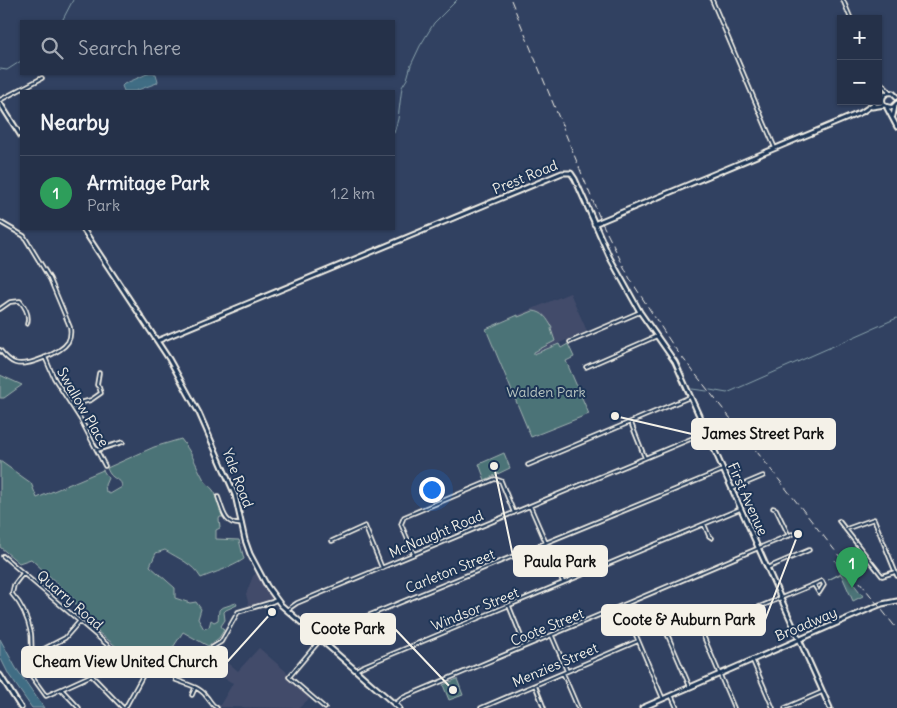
<!DOCTYPE html>
<meta charset="utf-8">
<style>
:root{--surface:#253149;--page:#2d3950;--text:#f1f3f6;--muted:#a3a9b4;--line:#424c61;--accent:#ea580c}
body{margin:0;font-family:Delius,sans-serif;background:var(--page);color:var(--text)}
.controls{position:absolute;right:15px;top:15px;display:grid;overflow:hidden;border-radius:0px;box-shadow:0 1px 4px #0004}
.controls button{width:45px;height:45px;display:grid;place-items:center;padding:0;border:0;border-bottom:1px solid var(--line);background:var(--surface);color:var(--text);font:25px sans-serif}
.you{position:absolute;left:431px;top:489px;width:18px;height:18px;margin:-12px;border:4px solid #fff;border-radius:50%;background:#1a73e8;box-shadow:0 0 0 8px #1a73e833}
.badge{display:grid;place-items:center;width:32px;height:32px;border-radius:50%;background:var(--accent);color:#fff;font-size:16px;font-weight:700}
.pin{position:absolute;translate:-50% -41px;filter:drop-shadow(0 1px 2px #0008)}
.pin::after{content:'';position:absolute;top:26px;width:18px;height:15px;background:inherit;clip-path:polygon(0 0,100% 0,50% 100%)}
.list{margin:0;padding:0;list-style:none}
h2{display:flex;justify-content:space-between;align-items:center;height:65px;margin:0;padding:0 20px;font-size:21px}
h2 small{font-size:16px;font-weight:400;color:var(--muted)}
.list li{display:grid;grid-template-columns:32px 1fr auto;gap:15px;align-items:center;box-sizing:border-box;height:75px;padding:0 20px;border-top:1px solid var(--line)}
.list b{display:block;font-size:19px;white-space:nowrap}
.list p{margin:0;font-size:16px;white-space:nowrap;color:var(--muted)}
.list em{font-size:16px;font-style:normal;color:var(--muted)}
.icon{flex:none;width:28px;height:28px;fill:none;stroke:currentColor;stroke-width:2;stroke-linecap:round;stroke-linejoin:round}
.map{position:relative;flex:none;width:897px;height:708px;overflow:hidden}
.search{position:absolute;background:var(--surface);box-shadow:0 1px 4px #0004;left:20px;top:20px;width:375px;height:55px;display:flex;align-items:center;gap:12px;box-sizing:border-box;padding:0 18px;border-radius:0px;color:var(--muted);font-size:19px}
.panel{position:absolute;background:var(--surface);box-shadow:0 1px 4px #0004;left:20px;top:90px;width:375px;height:140px;border-radius:0px}
.map>svg:first-child{display:block}
.built{fill:#434c6b}
.green{fill:#4c7377;stroke:#a0b2b0}
.water{fill:#416d84;stroke:#89a2ac}
.lines{fill:none;stroke-linecap:round;stroke-linejoin:round}
.stream{stroke:#89a2ac;stroke-width:1}
.street-casing{stroke:#f4f1e8;stroke-width:5.5}
.secondary-casing{stroke:#f4f1e8;stroke-width:7}
.street{stroke:#1d3557;stroke-width:2}
.secondary{stroke:#1d3557;stroke-width:3}
.rail{stroke:#f4f1e8;stroke-width:1;stroke-dasharray:8 4;stroke-linecap:butt}
.labels{text-anchor:middle;dominant-baseline:central;stroke-width:4;stroke-linejoin:round;paint-order:stroke}
.street-label{font-size:14px;fill:#f4f1e8;stroke:#1d3557}
.park-label{font-size:14px;fill:#b9c5c0;stroke:#1d3557}
.leader{fill:none;stroke:#f4f1e8;stroke-width:2}
.callout-dot{fill:#f4f1e8;stroke:#1d3557;stroke-width:2}
.callout{fill:#f4f1e8;stroke:#f4f1e8;stroke-width:2}
.callout-label{font-size:15px;text-anchor:middle;font-weight:bold;fill:#111}
</style>
<div class="map">
<svg width="897" height="708" viewBox="0 0 897 708">
<rect width="100%" height="100%" fill="#314161"/>
<filter id="ink" filterUnits="userSpaceOnUse"><feTurbulence type="fractalNoise" baseFrequency=".02" numOctaves="2"/><feDisplacementMap in="SourceGraphic" scale="10" xChannelSelector="R" yChannelSelector="G"/><feConvolveMatrix kernelMatrix="1 2 1 2 8 2 1 2 1" color-interpolation-filters="sRGB"/></filter>
<g filter="url(#ink)">
<path class="built" d="M570 293 587 331 534 354 518 315Z
M257 573 272 598 269 601 249 606 246 594 253 576Z
M259 648 313 695 299 708 219 707 233 683 213 672 214 669 202 657 213 650 238 671Z"/>
<path class="green" d="M533 311C544 312 547 319 552 327L551 329 555 341 534 352V354L559 344 561 348 568 344 574 357 566 361 589 414 531 437 486 329 518 315V317Z
M0 375 22 385 4 398H0Z
M181 439C192 453 195 463 203 478 205 483 210 486 213 490 219 498 220 508 223 517H220L219 519 220 528 216 530V539L239 540 244 559C231 568 215 572 201 578 192 563 179 559 165 550L156 553 150 566 175 588V598L190 603 196 602 201 609 198 619 204 629 209 627 211 620 214 622 218 620 219 610 221 608 236 603 237 605 226 610 224 612 225 620 221 626 224 630 219 638 208 646 183 632 170 652 162 661 148 664 132 659 79 617 75 600 31 559 19 563 0 547V461L31 483 37 498 103 470 108 478 105 485 106 492 110 494 122 487C121 479 118 481 113 477 110 475 108 471 107 468L154 447Z
M504 453 510 468 485 480 479 464Z
M835 560 863 596 853 601 841 574 828 580 841 573Z
M457 679 463 695 449 700 443 685Z"/>
<path class="water" d="M147 74H156L158 81 157 83 135 91H124L122 86 124 84Z
M0 639 16 668 44 708H32L9 675 0 657Z"/>
<g class="lines">
<path class="stream" d="M62 21 73 0
M0 69 7 70 21 61
M394 133 398 119 402 87 407 79 411 65 420 46 434 23 457 0
M692 389 707 391
M710 390 727 393 897 318"/>
<defs>
<path id="street" d="M712 0 775 148
M843 0 851 19
M878 80 890 92
M881 83 884 95
M0 100 42 78
M0 222 24 236 50 279 70 327C71 333 71 337 68 342 61 353 27 367 15 363 9 361 4 355 0 350
M0 309 10 302 20 301C26 308 30 315 27 324
M570 342 640 312
M45 357 54 378 81 420 105 466
M586 367 657 336
M72 405 91 400 101 393 99 387 97 385 99 373
M631 423 645 458
M97 450 123 442
M528 465 690 397
M732 489 763 476
M218 497C223 510 224 526 242 524
M530 506 563 582
M773 508 776 509 789 536
M839 521 882 576 895 572
M704 524 709 536 712 538
M846 529 874 519 897 576
M332 541 365 526 382 568
M414 554 401 524 404 517 495 479 501 481 514 513
M3 556 125 660 149 668 193 659 221 642 238 612 272 602 276 600
M767 568 809 550
M23 573 14 585 12 594C22 605 28 619 31 633 32 639 31 644 32 649L36 651H40L65 638 79 622
M509 606 525 646
M624 607 663 699
M287 610 297 603 705 433
M697 621 734 708
M667 627 665 629 690 687
M701 631 822 581 824 585 819 593 814 585
M552 636 567 671
M752 659 773 708
M172 665 176 680C186 684 200 687 206 696 211 701 210 704 217 708
M356 670 361 667 740 509
M563 673 578 708
M30 674 46 696 125 660
M92 676 123 708
M535 685 544 708
M62 690 79 708
M192 695 195 688
M672 697 677 708
M395 704 402 698 792 534
M125 708 147 668
M325 708 289 677 326 633 723 470
M481 708 638 641
M785 708 822 692"/>
<path id="secondary" d="M897 97 893 93C879 91 879 109 893 107L897 103
M0 103 21 136
M872 107 885 105
M887 108 897 127
M893 116 895 106
M594 224 862 112 878 101
M83 229 169 359 199 413 235 495 245 540 250 554 267 586 281 605 399 708
M157 341 562 173H571L575 179 610 258 640 312 675 362 830 708
M0 675 21 708
M642 708 867 610 882 604 897 601"/>
</defs>
<use href="#street" class="street-casing"/>
<use href="#secondary" class="secondary-casing"/>
<use href="#street" class="street"/>
<use href="#secondary" class="secondary"/>
<path class="rail" d="M511 0 601 221 630 279 674 347 897 629"/>
</g>
</g>
<g class="labels">
<g class="street-label">
<text transform="translate(525 177) rotate(-22)">Prest Road</text>
<text transform="translate(83 407) rotate(60)">Swallow Place</text>
<text transform="translate(238 478) rotate(69)">Yale Road</text>
<text transform="translate(748 499) rotate(66)">First Avenue</text>
<text transform="translate(436 534) rotate(-23)">McNaught Road</text>
<text transform="translate(450 571) rotate(-22)">Carleton Street</text>
<text transform="translate(70 600) rotate(41)">Quarry Road</text>
<text transform="translate(475 609) rotate(-22)">Windsor Street</text>
<text transform="translate(806 624) rotate(-23)">Broadway</text>
<text transform="translate(547 627) rotate(-22)">Coote Street</text>
<text transform="translate(555 665) rotate(-23)">Menzies Street</text>
</g>
<g class="park-label">
<text x="546" y="392">Walden Park</text>
</g>
</g>
<path class="leader" d="M615 416L692 434M494 466L514 561M798 534L765 620M453 690L395 629M272 612L227 662"/>
<g class="callout-dot">
<circle cx="615" cy="416" r="5"/>
<circle cx="494" cy="466" r="5"/>
<circle cx="798" cy="534" r="5"/>
<circle cx="453" cy="690" r="5"/>
<circle cx="272" cy="612" r="5"/>
</g>
<g class="callout">
<rect x="692" y="419" width="143" height="30" rx="5"/>
<rect x="514" y="546" width="93" height="30" rx="5"/>
<rect x="602" y="605" width="163" height="30" rx="5"/>
<rect x="301" y="614" width="94" height="30" rx="5"/>
<rect x="22" y="647" width="205" height="30" rx="5"/>
</g>
<g class="callout-label">
<text x="763" y="439">James Street Park</text>
<text x="560" y="567">Paula Park</text>
<text x="684" y="625">Coote &amp; Auburn Park</text>
<text x="348" y="634">Coote Park</text>
<text x="125" y="667">Cheam View United Church</text>
</g>
</svg>
<div class="controls">
<button>+</button>
<button>−</button>
</div>
<div class="you"></div>
<div class="pin badge" style="left:852px;top:588px;background:#2e9e5b">1</div>
<div class="search"><svg class="icon" aria-label="search" viewBox="0 0 24 24"><circle cx="10" cy="10" r="6"/><path d="M15 15l6 6"/></svg>Search here</div>
<section class="panel">
<h2>Nearby<small></small></h2>
<ul class="list">
<li><span class="badge" style="background:#2e9e5b">1</span><div><b>Armitage Park</b><p>Park</p></div><em>1.2 km</em></li>
</ul>
</section>
</div>
